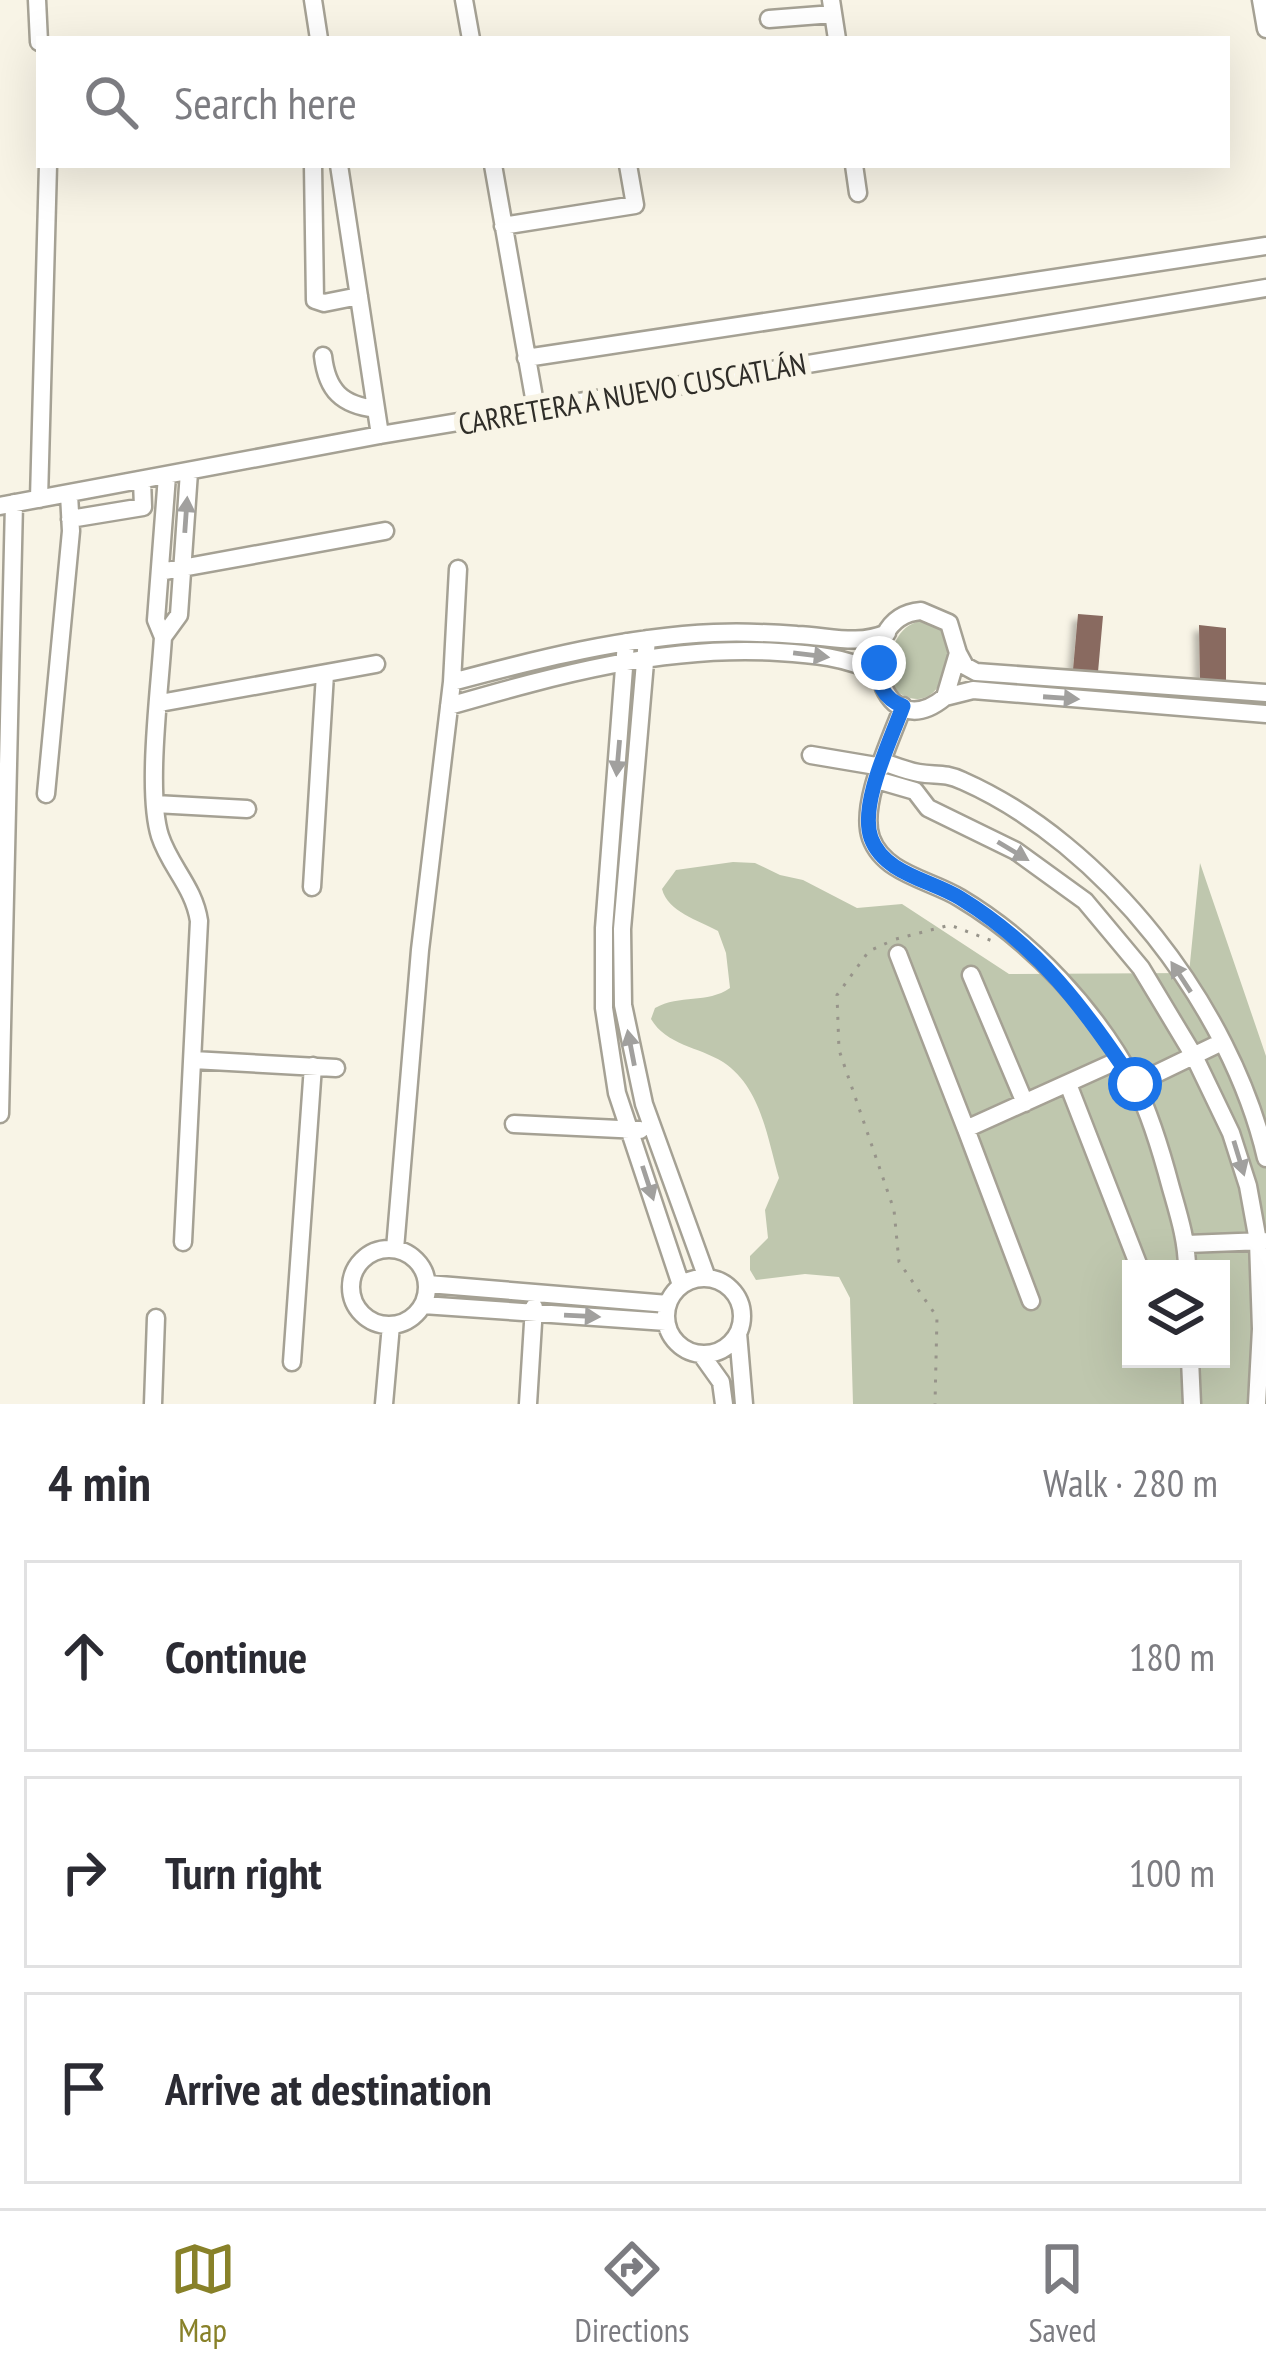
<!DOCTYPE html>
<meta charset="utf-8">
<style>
:root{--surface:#fff;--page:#f7f7f7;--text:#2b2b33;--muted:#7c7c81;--line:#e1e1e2;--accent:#888129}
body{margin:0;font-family:"PT Sans Narrow",sans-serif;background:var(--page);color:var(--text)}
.controls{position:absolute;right:36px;bottom:36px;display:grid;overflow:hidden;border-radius:0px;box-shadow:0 12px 48px #0002}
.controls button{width:108px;height:108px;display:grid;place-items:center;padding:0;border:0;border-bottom:3px solid var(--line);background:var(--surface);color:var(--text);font:60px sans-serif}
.stop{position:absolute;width:36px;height:36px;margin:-27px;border:9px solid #1a73e8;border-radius:50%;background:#fff}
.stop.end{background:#1a73e8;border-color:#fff;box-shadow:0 3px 12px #0008}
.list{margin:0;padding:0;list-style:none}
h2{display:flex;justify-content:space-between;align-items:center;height:156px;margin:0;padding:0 48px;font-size:51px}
h2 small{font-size:39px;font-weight:400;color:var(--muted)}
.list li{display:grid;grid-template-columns:78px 1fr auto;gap:36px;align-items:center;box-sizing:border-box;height:192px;margin:0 24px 24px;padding:0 24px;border:3px solid var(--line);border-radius:0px}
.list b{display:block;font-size:45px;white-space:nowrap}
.list em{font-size:39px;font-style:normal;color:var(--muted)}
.icon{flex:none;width:66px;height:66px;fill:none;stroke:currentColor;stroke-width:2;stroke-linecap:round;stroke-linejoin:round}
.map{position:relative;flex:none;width:1266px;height:1404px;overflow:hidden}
.search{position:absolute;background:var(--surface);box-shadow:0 12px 48px #0002;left:36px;right:36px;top:36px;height:132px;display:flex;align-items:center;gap:30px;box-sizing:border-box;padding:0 42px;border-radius:0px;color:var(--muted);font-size:45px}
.sheet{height:804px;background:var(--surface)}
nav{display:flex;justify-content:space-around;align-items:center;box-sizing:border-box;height:168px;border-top:3px solid var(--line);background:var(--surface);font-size:33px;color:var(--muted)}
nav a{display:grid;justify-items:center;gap:6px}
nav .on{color:var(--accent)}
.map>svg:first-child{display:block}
.green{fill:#bfc7ae;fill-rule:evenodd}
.building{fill:#896b61;filter:url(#shadow)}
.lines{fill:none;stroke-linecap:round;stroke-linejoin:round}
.minor-casing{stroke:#a5a194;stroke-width:21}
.path{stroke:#97948a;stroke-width:3;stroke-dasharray:3 9;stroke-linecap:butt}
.minor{stroke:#fff;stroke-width:16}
.oneway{fill:#a1a09e}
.route{stroke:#1a73e8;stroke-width:15}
.labels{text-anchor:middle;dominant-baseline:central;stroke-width:12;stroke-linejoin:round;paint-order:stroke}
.street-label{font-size:30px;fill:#2f2d28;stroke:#f8f4e6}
</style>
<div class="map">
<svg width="1266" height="1404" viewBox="0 0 1266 1404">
<defs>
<filter id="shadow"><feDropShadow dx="-5.5" dy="5.5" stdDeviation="3" flood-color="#0004"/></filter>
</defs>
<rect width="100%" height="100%" fill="#f8f4e6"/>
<path class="green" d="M927 620 946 633C955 670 933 724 890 686 887 657 894 622 927 620Z
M972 676 1266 699V708L971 684Z
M733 862 755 863 780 875 803 880 857 908 902 904 1009 974 1189 973 1200 863 1266 1056V1404H853L850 1298 839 1277 805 1274 756 1280 750 1270V1256L768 1238 765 1210 779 1178C767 1137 761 1087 723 1062 699 1047 666 1045 651 1019L655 1008C680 994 707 1004 730 988L726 953 718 931C698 920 668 912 662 889L676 870ZM1131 1269H1221V1359H1131Z"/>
<path class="building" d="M1078 614 1103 616 1098 672 1073 670Z
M1199 625 1226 628V681L1200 680Z"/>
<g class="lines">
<defs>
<path id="minor" d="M37 0 39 42
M313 0 319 39
M464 0 471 39
M831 0 837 39
M1261 0 1266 29
M769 19 833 14
M313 165 315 300 324 303 359 296
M339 165 380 435
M493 165 536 409
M854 165 858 193
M503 226 635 205 628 165
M323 356C327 391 342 405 376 409
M526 358 1266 246
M167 476 156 620 163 637C160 687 146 792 160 836 170 867 194 887 199 921L183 1242
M39 499 48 165
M0 506 380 435 1266 288
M70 519 143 507 142 480
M160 572 385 531
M921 611 949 623 958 653 945 697C877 753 849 617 921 611Z
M163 637 179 615 189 472
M647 639 622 929 623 1005 644 1104 707 1278
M626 642 604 928V1008L617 1093 681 1285
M958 653 965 666 976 672 1266 693
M452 682C538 659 624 637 714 633 741 632 770 633 797 635 829 636 857 646 887 633
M945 697 973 690 1266 714
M160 703 376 664
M449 706C557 675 664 645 778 652 812 654 846 657 877 673
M903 706C891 740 859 804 871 838 884 874 931 880 960 898 1032 941 1096 1010 1135 1084 1151 1116 1162 1154 1171 1188 1179 1216 1187 1241 1187 1269
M811 755 882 767
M883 762C895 766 907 771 919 773 936 776 944 772 963 781 1105 844 1231 1007 1266 1158
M877 780 915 791 928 808 1016 851 1085 901 1141 968 1194 1056 1231 1133 1248 1186 1258 1241 1261 1329 1257 1404
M46 794 71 531 69 494
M155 804 247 809
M312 887 325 674
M898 954 966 1129
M971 975 1025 1103
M193 1060 336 1068
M1068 1084 1140 1269
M1135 1084 1222 1042
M0 1114 14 503
M514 1124 640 1130
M1187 1244 1264 1241
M351 1287a38 38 0 1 1 76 0a38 38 0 1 1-76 0Z
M395 1249 420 950 452 682 458 569
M666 1316a38 38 0 1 1 76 0a38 38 0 1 1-76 0Z
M428 1284 668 1304
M1031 1301 966 1129 1119 1060
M423 1305 666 1322
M738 1333 744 1404
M701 1354 721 1382 724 1404
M1190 1359 1192 1404
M292 1362 313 1066
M153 1404 156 1318
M384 1404 391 1325
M528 1404 534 1307"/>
</defs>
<use href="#minor" class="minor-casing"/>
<path class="path" d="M896 939 950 925 995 942
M887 943 869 951 837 995 839 1050 894 1210 899 1262 937 1317 935 1404"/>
<use href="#minor" class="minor"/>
</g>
<defs><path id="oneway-solid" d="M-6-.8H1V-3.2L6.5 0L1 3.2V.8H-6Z" transform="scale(3)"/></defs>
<g class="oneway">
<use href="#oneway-solid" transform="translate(186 515) rotate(-86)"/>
<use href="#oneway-solid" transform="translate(811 655) rotate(7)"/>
<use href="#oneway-solid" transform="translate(1061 698) rotate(4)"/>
<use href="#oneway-solid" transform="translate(618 758) rotate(95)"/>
<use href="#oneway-solid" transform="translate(1013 851) rotate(31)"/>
<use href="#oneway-solid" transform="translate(1181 977) rotate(-123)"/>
<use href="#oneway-solid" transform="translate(631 1048) rotate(-101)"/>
<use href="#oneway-solid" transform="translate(1239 1158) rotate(73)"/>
<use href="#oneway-solid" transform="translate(648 1183) rotate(72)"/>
<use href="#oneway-solid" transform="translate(582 1316) rotate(3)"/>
</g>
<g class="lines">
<path class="route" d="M879 663C875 682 884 699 903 706 891 740 859 804 871 838 884 874 931 880 960 898 1040 947 1083 1008 1135 1084"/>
</g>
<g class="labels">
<g class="street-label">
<text transform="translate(632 393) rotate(-10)">CARRETERA A NUEVO CUSCATLÁN</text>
</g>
</g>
</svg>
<div class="controls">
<button><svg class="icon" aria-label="layers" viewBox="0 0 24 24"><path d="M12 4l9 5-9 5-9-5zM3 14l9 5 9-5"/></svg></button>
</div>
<div class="stop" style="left:1135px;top:1084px"></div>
<div class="stop end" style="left:879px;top:663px"></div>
<div class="search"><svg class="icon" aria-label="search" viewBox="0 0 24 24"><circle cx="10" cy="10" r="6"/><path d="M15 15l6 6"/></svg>Search here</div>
</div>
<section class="sheet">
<h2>4 min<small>Walk · 280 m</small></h2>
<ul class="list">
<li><svg class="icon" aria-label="ahead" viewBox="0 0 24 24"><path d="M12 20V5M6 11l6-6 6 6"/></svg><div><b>Continue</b></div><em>180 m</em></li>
<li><svg class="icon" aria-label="right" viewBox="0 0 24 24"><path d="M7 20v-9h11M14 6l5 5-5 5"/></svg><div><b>Turn right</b></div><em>100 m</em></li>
<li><svg class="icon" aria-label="arrive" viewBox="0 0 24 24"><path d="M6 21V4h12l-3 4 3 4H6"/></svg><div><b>Arrive at destination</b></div></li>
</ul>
</section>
<nav>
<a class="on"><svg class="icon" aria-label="map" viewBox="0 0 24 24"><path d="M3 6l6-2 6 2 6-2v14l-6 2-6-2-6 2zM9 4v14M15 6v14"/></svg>Map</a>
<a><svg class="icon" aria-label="directions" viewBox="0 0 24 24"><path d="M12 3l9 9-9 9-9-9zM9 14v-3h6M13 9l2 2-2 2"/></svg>Directions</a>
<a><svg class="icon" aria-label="saved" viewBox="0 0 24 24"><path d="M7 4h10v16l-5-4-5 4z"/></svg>Saved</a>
</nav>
